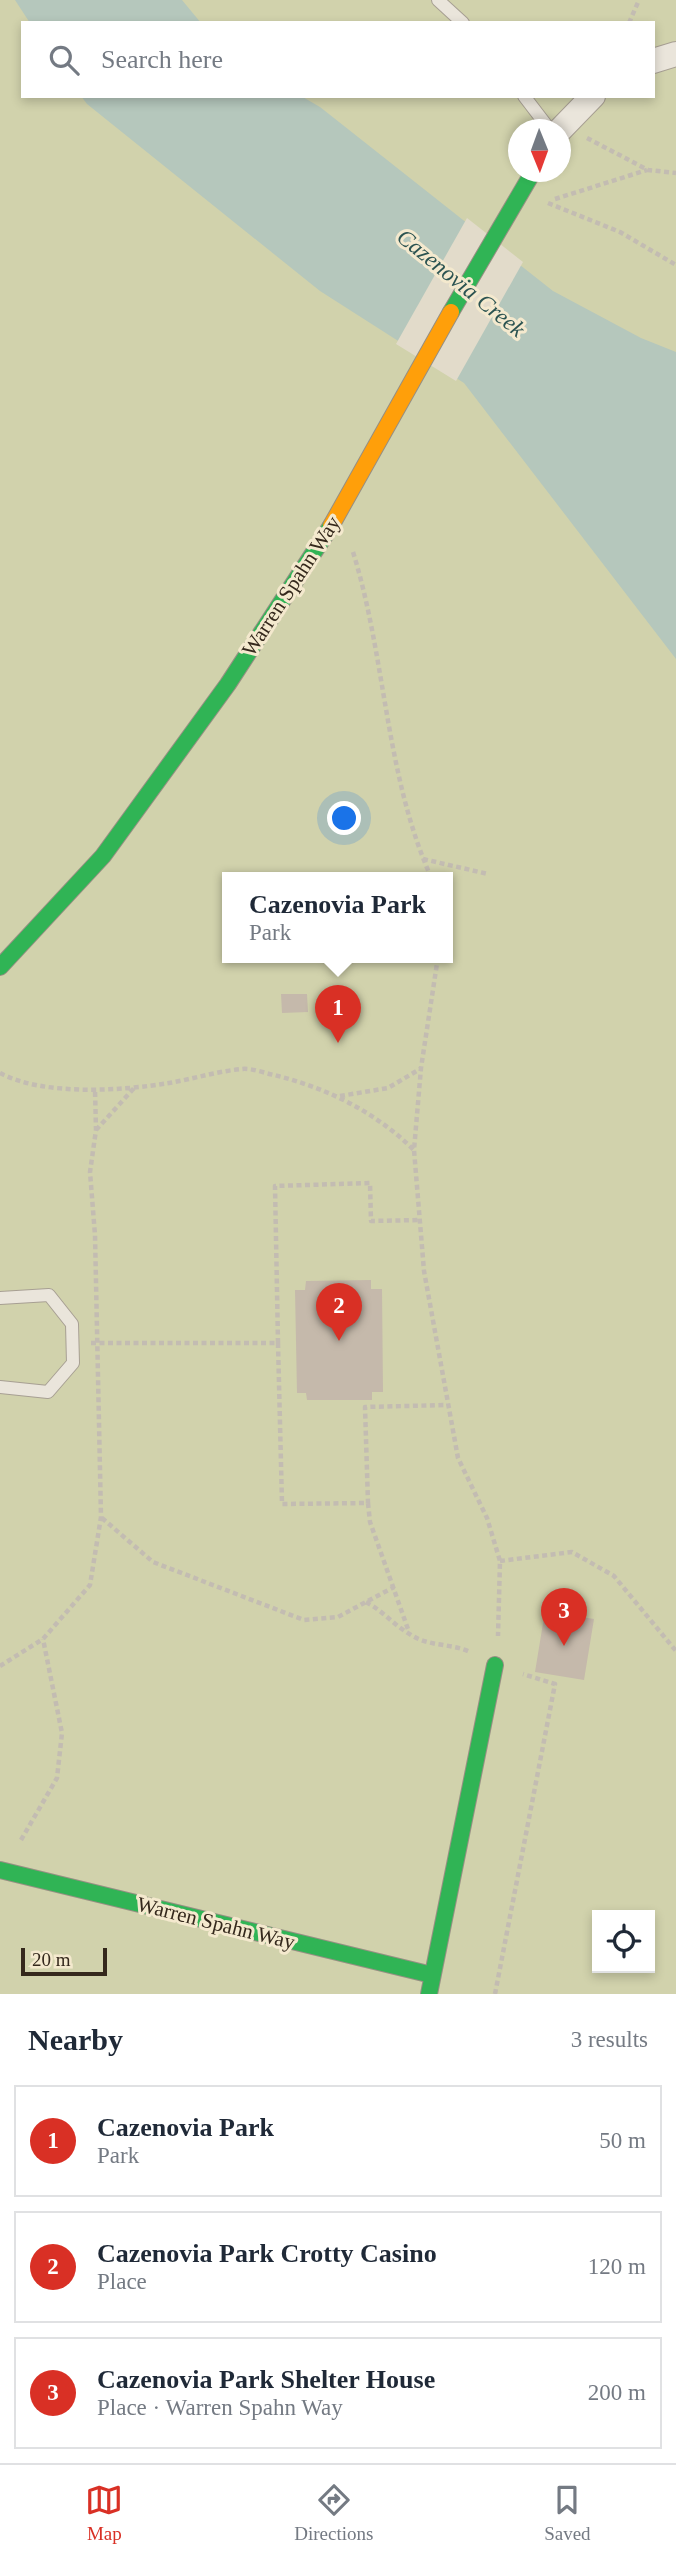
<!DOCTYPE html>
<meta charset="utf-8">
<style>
:root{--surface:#fff;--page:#f2f2f3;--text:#1f2937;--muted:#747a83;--line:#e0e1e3;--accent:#d93025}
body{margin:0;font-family:"Times New Roman",serif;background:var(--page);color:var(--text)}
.controls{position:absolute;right:21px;bottom:21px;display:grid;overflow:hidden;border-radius:0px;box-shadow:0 4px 10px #0003}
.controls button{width:63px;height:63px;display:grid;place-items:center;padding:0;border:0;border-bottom:2px solid var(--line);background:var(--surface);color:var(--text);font:35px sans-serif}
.compass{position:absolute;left:508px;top:119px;width:63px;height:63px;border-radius:50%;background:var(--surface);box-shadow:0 4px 10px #0003;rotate:179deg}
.scale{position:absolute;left:21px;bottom:18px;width:86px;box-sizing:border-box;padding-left:7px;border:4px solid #34281c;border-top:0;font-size:19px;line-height:24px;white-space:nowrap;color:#34281c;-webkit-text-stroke:5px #f4e9ce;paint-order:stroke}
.you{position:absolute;left:345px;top:819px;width:24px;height:24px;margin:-18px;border:5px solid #fff;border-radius:50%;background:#1a73e8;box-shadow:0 0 0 10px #1a73e833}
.badge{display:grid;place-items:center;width:46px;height:46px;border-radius:50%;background:var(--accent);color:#fff;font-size:23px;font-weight:700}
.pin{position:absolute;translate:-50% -58px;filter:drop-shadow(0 2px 4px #0008)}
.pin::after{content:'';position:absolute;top:37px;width:24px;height:21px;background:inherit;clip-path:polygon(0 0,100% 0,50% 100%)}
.popup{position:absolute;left:222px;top:872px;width:231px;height:91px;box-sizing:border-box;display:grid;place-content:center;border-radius:0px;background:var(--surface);filter:drop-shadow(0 2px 5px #0005);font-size:23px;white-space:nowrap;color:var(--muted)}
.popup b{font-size:26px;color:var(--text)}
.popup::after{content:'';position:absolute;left:50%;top:100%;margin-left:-14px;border:14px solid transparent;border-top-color:var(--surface)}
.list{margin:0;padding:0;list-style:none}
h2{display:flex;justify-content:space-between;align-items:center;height:91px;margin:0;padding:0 28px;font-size:30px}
h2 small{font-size:23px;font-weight:400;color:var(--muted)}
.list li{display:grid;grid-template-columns:46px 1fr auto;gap:21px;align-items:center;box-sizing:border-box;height:112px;margin:0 14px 14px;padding:0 14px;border:2px solid var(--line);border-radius:0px}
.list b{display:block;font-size:26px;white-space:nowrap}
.list p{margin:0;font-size:23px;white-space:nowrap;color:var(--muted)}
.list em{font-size:23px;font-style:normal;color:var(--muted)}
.icon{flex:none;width:38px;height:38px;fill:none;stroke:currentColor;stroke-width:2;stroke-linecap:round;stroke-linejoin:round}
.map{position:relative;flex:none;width:676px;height:1994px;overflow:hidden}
.search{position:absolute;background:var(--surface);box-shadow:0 4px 10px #0003;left:21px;right:21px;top:21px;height:77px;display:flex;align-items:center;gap:18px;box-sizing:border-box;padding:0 24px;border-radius:0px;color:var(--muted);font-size:26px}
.sheet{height:469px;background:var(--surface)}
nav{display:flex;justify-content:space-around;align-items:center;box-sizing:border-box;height:98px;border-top:2px solid var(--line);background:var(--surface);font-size:19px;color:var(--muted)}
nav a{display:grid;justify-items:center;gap:4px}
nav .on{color:var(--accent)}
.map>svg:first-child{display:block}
.green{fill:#d1d2ac;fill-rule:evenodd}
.water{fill:#b5c7bc}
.pier{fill:#e2dbca}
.building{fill:#c5b9ab}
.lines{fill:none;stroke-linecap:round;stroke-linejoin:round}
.lane-casing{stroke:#a79f93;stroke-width:14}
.street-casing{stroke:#a79f93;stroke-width:26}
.fast-casing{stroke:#968f83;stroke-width:18}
.slow-casing{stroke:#968f83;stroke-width:18}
.path{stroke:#c3bcb2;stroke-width:4.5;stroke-dasharray:5 3.5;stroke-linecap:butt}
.lane{stroke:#eae5db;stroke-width:12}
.street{stroke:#eae5db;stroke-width:24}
.fast{stroke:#30b455;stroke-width:16}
.slow{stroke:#ff9f0a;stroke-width:16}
.labels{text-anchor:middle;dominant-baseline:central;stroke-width:6;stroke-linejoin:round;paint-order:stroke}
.street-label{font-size:21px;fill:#34281c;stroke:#f4e9ce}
.water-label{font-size:23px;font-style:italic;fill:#2b5351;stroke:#f4e9ce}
</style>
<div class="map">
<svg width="676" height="1994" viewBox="0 0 676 1994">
<rect width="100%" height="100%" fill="#e2dbca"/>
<path class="green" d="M0 0H676V1994H0ZM23 23H653V96H23ZM518 130H560V172H518ZM228 877H448V957H228ZM597 1915H650V1968H597Z"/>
<path class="water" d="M15 0H182L201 23H30Z
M81 96H301L320 107 553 291 641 338 676 352V659L464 383 320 291 87 104Z"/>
<path class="pier" d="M467 218 523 262 456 381 396 344Z"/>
<path class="building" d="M281 994H307L308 1012 282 1013Z
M371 1280V1289H382L383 1392H372V1400H307L306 1393H297L295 1290H305L306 1281Z
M545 1611 594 1619 584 1680 535 1672Z"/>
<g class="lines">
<defs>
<path id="lane" d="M438 0 463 23
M524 96 550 130
M0 1298 49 1295 72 1324 73 1363 48 1392 0 1387"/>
<path id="street" d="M653 61 676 54
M560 130 593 96"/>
<path id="fast" d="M451 312 533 172
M0 967 103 856 228 684 331 526
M0 1870 432 1975
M429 1994 495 1665"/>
<path id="slow" d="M331 526 451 312"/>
</defs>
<use href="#lane" class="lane-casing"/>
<use href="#street" class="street-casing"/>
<use href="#fast" class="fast-casing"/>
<use href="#slow" class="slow-casing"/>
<path class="path" d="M629 23 639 0
M587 138 648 170 676 173
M555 199 647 170
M548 203 620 232 676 265
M353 552C386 658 385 774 431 877
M423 859 488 874
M438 957 421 1068 414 1150 424 1271 458 1458 487 1518 500 1561 498 1636
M0 1073C43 1096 121 1091 169 1083 193 1079 218 1071 242 1069 252 1068 264 1073 274 1075 327 1088 374 1111 414 1150
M340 1096 388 1088 420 1069
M96 1130 136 1086
M91 1343H278L282 1504 368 1503 365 1407 447 1405
M278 1343 275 1186 370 1183 371 1221 420 1220
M368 1503 370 1522 409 1632
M102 1518 153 1562 304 1620 338 1617 394 1587
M500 1561 572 1552 614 1576 676 1651
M366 1602C383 1611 395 1626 411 1635 430 1647 451 1643 470 1652
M0 1666 43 1639 90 1585 101 1517 95 1235 90 1172 96 1130 95 1089
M21 1840 57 1778 62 1733 43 1639
M495 1994 555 1684 523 1674"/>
<use href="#lane" class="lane"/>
<use href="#street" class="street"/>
<use href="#fast" class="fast"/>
<use href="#slow" class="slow"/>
</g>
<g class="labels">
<g class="street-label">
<text transform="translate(291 586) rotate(-57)">Warren Spahn Way</text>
<text transform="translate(216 1923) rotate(14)">Warren Spahn Way</text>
</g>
<g class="water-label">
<text transform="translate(461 283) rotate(39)">Cazenovia Creek</text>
</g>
</g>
</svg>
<div class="controls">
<button><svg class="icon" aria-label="locate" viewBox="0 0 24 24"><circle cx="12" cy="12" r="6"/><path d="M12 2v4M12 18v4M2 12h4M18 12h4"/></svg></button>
</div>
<svg class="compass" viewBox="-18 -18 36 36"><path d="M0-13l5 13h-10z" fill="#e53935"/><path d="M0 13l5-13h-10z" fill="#747a83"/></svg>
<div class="scale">20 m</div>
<div class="you"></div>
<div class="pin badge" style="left:338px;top:1043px">1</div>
<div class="popup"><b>Cazenovia Park</b>Park</div>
<div class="pin badge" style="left:339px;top:1341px">2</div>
<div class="pin badge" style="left:564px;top:1646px">3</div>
<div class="search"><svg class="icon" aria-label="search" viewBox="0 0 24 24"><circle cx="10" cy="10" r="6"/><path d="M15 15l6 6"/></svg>Search here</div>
</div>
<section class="sheet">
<h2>Nearby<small>3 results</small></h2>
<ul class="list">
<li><span class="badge">1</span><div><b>Cazenovia Park</b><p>Park</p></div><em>50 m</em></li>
<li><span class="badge">2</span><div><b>Cazenovia Park Crotty Casino</b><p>Place</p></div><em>120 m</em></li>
<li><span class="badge">3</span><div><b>Cazenovia Park Shelter House</b><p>Place · Warren Spahn Way</p></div><em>200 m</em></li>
</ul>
</section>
<nav>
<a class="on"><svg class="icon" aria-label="map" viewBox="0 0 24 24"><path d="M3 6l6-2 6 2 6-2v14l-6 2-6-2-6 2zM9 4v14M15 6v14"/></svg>Map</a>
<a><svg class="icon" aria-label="directions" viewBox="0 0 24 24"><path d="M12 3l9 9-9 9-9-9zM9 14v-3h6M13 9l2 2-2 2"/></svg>Directions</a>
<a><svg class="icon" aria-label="saved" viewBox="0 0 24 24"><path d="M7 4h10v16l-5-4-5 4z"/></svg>Saved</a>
</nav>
